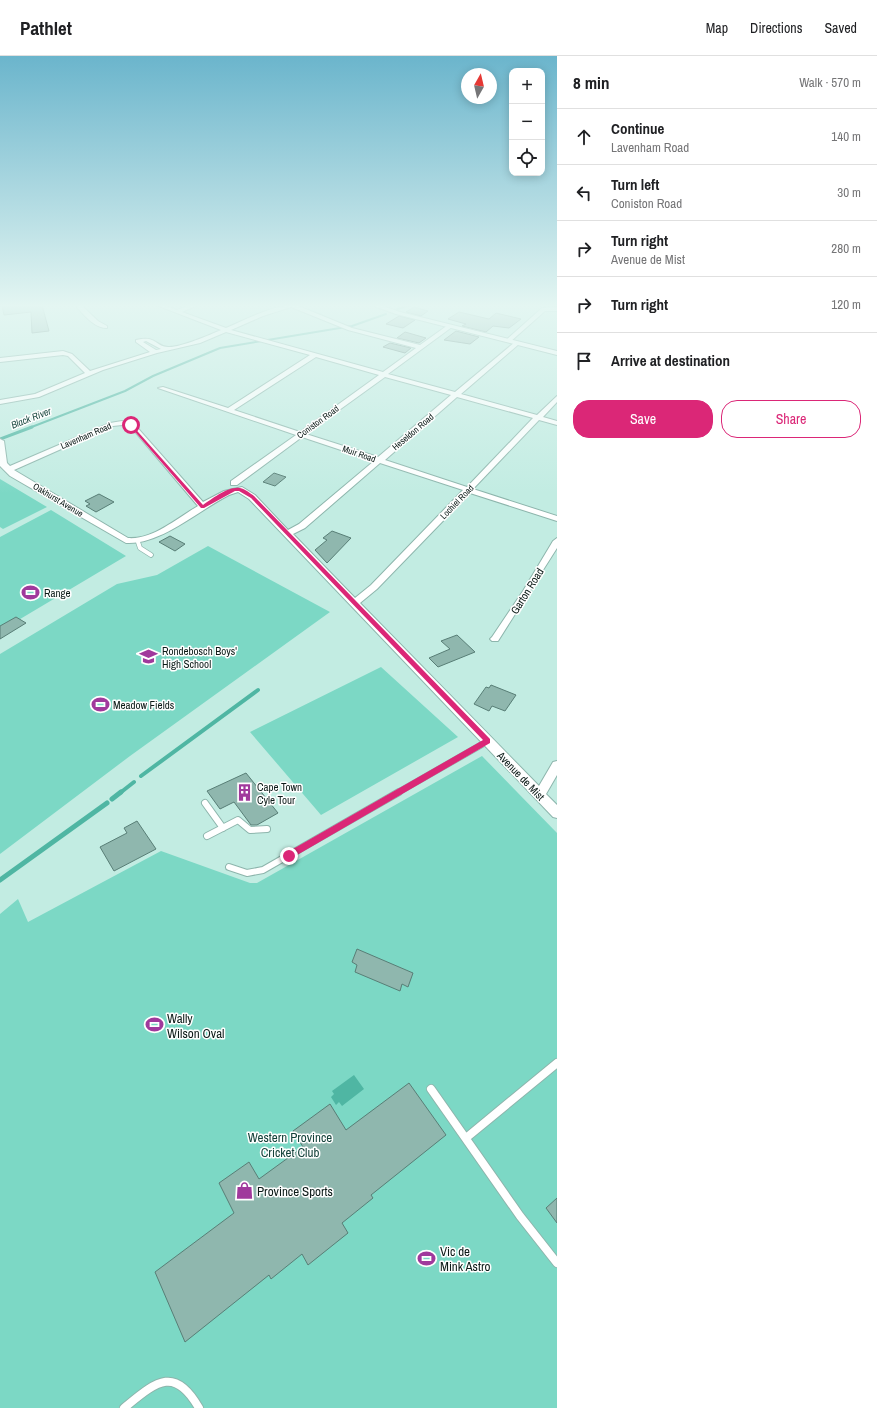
<!DOCTYPE html>
<meta charset="utf-8">
<style>
:root{--surface:#fff;--page:#f6f6f6;--text:#202124;--muted:#757577;--line:#e0e0e0;--accent:#db2777}
body{margin:0;font-family:"Archivo Narrow",sans-serif;background:var(--page);color:var(--text)}
.controls{position:absolute;right:12px;top:12px;display:grid;overflow:hidden;border-radius:8px;box-shadow:0 2px 10px #0003}
.controls button{width:36px;height:36px;display:grid;place-items:center;padding:0;border:0;border-bottom:1px solid var(--line);background:var(--surface);color:var(--text);font:20px sans-serif}
.compass{position:absolute;left:461px;top:12px;width:36px;height:36px;border-radius:50%;background:var(--surface);box-shadow:0 2px 10px #0003;rotate:8deg}
.stop{position:absolute;width:12px;height:12px;margin:-9px;border:3px solid #db2777;border-radius:50%;background:#fff}
.stop.end{background:#db2777;border-color:#fff;box-shadow:0 1px 4px #0008}
.list{margin:0;padding:0;list-style:none}
h2{display:flex;justify-content:space-between;align-items:center;height:52px;margin:0;padding:0 16px;font-size:17px}
h2 small{font-size:13px;font-weight:400;color:var(--muted)}
.list li{display:grid;grid-template-columns:26px 1fr auto;gap:12px;align-items:center;box-sizing:border-box;height:56px;padding:0 16px;border-top:1px solid var(--line)}
.list b{display:block;font-size:15px;white-space:nowrap}
.list p{margin:0;font-size:13px;white-space:nowrap;color:var(--muted)}
.list em{font-size:13px;font-style:normal;color:var(--muted)}
.actions{display:flex;gap:8px;padding:12px 16px}
.actions a{flex:1;padding:9px 0;border:1px solid var(--accent);border-radius:16px;text-align:center;font-size:14px;color:var(--accent)}
.actions .main{background:var(--accent);color:#fff}
.icon{flex:none;width:22px;height:22px;fill:none;stroke:currentColor;stroke-width:2;stroke-linecap:round;stroke-linejoin:round}
.map{position:relative;flex:none;width:557px;height:1352px;overflow:hidden}
header{display:flex;align-items:center;gap:24px;box-sizing:border-box;height:56px;padding:0 20px;background:var(--surface);border-bottom:1px solid var(--line)}
header strong{font-size:19px}
nav{display:flex;gap:22px;margin-inline-start:auto;font-size:14px}
main{display:flex}
aside{flex:1;background:var(--surface)}
.map>svg:first-child{display:block}
.green{fill:#7cd8c5}
.water{fill:#4fb6a3}
.lines{fill:none;stroke-linecap:round;stroke-linejoin:round}
.stream-far3{stroke:#4fb6a3;stroke-width:2}
.stream-far2{stroke:#4fb6a3;stroke-width:3}
.stream-far1{stroke:#4fb6a3;stroke-width:4}
.stream{stroke:#4fb6a3;stroke-width:5}
.building{fill:#8fb7ae;stroke:#587e76}
.service-far3-casing{stroke:#8db5ac;stroke-width:5.5}
.service-far2-casing{stroke:#8db5ac;stroke-width:7}
.service-far1-casing{stroke:#8db5ac;stroke-width:8}
.service-casing{stroke:#8db5ac;stroke-width:10}
.minor-casing{stroke:#8db5ac;stroke-width:2}
.tertiary-casing{stroke:#8db5ac;stroke-width:2}
.service-far3{stroke:#fff;stroke-width:4}
.service-far2{stroke:#fff;stroke-width:5}
.service-far1{stroke:#fff;stroke-width:6}
.service{stroke:#fff;stroke-width:8}
.minor{fill:#fff;fill-rule:evenodd}
.tertiary{fill:#fff;fill-rule:evenodd}
.route{fill:#db2777}
.labels{text-anchor:middle;dominant-baseline:central;stroke-width:3;stroke-linejoin:round;paint-order:stroke}
.far-street-label{font-size:9px;fill:#0c1b18;stroke:#fff}
.far-water-label{font-size:10px;font-style:italic;fill:#1e4b43;stroke:#fff}
.street-label{font-size:11px;fill:#0c1b18;stroke:#fff}
.poi-label{font-size:11px;fill:#0c1b18;stroke:#fff;text-anchor:start}
.near-poi-label{font-size:13px;fill:#0c1b18;stroke:#fff;text-anchor:start}
.near-park-label{font-size:13px;fill:#14423a;stroke:#fff}
</style>
<header>
<strong>Pathlet</strong>
<nav><a>Map</a><a>Directions</a><a>Saved</a></nav>
</header>
<main>
<div class="map">
<svg width="557" height="1352" viewBox="0 0 557 1352">
<rect width="100%" height="100%" fill="#c2ece2"/>
<path class="green" d="M0 423 47 451 3 473 0 471Z
M51 454 126 500 0 575V481Z
M208 490 330 556 130 700 0 798V598L117 528 157 519Z
M381 611 458 681 321 759 250 676Z
M482 700 557 777V1352H0V858L18 843 28 866 161 795 250 827H257Z"/>
<path class="water" d="M354 1019 364 1033 342 1050 339 1046 336 1049 331 1041 334 1038 332 1035Z"/>
<g class="lines">
<path class="stream-far3" d="M453 249H465
M397 253 411 249
M29 372 125 335 153 320 220 292 352 270 386 258"/>
<path class="stream-far2" d="M0 383 32 371"/>
<path class="stream-far1" d="M141 720 258 634
M120 737 134 726"/>
<path class="stream" d="M112 743 121 736
M0 824 107 747"/>
</g>
<path class="building" d="M2 249H42L49 275 32 277 31 256 4 259Z
M414 251 428 255 421 260 406 256Z
M459 256 489 263 496 257 521 263 509 272 493 270 486 276 462 270 466 268 448 263Z
M399 260 415 264 403 272 386 268Z
M456 275 479 281 470 288 444 284Z
M405 276 426 282 419 287 397 282Z
M390 287 411 292 405 297 383 291Z
M274 417 286 421 275 430 263 426Z
M99 438 114 446 96 456 86 450 90 448 85 445Z
M332 475 351 482 327 507 315 494 327 484 323 482Z
M170 480 185 488 175 495 159 486Z
M16 561 26 567 0 583V570Z
M457 579 475 596 438 611 429 602 450 593 441 585Z
M491 629 516 639 505 655 492 650 489 655 474 648 486 631 489 632Z
M246 717 278 757 257 769H251L234 746 220 753 207 735Z
M137 765 156 793 114 815 100 791 127 777 124 772Z
M357 893 413 917 408 931 402 928 400 935 355 916 357 909 352 906Z
M409 1027 446 1079 371 1139 373 1142 342 1167 348 1177 308 1209 302 1198 271 1223 269 1219 185 1286 155 1216 234 1157 219 1127 249 1106 259 1123 303 1091 293 1075 330 1048 346 1074Z
M557 1142V1167L546 1152Z"/>
<g class="lines">
<defs>
<path id="service-far3" d="M138 486 140 492 151 499"/>
<path id="service-far2" d="M397 737 488 685"/>
<path id="service-far1" d="M205 747 223 772
M207 780 238 764 250 774 267 773
M229 811 247 817 263 814 399 736"/>
<path id="service" d="M431 1033 520 1160 557 1207
M466 1082 557 1007
M124 1352C155 1327 174 1308 199 1352"/>
<path id="minor" d="M75 249H81L98 265 107 270V272C95 273 82 257 75 249Z
M156 249H163L177 254 191 249H198L182 256 226 272C247 263 272 249 296 249L352 272 420 289 448 269H452V271L388 318 455 336 515 286H519V288L461 338 537 359 557 340V346L543 361 557 365V369L539 364 473 433 557 460V465L470 437 377 533 360 547 539 730 553 706 557 705V719L546 738 557 749V762L553 761 249 443 238 436 229 439C199 454 161 489 126 487L10 420 0 410V383L4 385 7 407 10 410 110 367 122 365 135 369 203 446 224 435 242 431 255 439 288 474 299 468 374 405 302 381 237 429H231V425L296 379 158 332 163 331 228 352 310 299 226 276 200 287 157 297 103 314 39 341 0 348V344L35 338 85 317 68 300 63 299 0 306V302L63 295 72 298 90 315 150 296 136 286V284C157 279 154 290 168 291 179 292 210 279 221 274ZM291 251 348 274 416 292 383 316 231 274 263 260ZM146 285 161 293 156 294 143 286ZM316 301 379 319 300 376 234 354ZM385 321 451 339 378 401 306 378ZM457 341 533 362 467 431 385 404ZM122 369 131 371 198 450C177 462 153 484 128 482L14 414 113 370ZM380 407 463 434 371 529 355 542 293 478 305 472Z
M557 251V255H545L510 286 505 285 542 252Z
M557 482V492L498 585H492L490 583 492 581 523 535 553 485Z"/>
<path id="tertiary" d="M371 249H380L400 256 557 295V299L396 258Z"/>
</defs>
<use href="#service-far3" class="service-far3-casing"/>
<use href="#service-far2" class="service-far2-casing"/>
<use href="#service-far1" class="service-far1-casing"/>
<use href="#service" class="service-casing"/>
<use href="#minor" class="minor-casing"/>
<use href="#tertiary" class="tertiary-casing"/>
<use href="#service-far3" class="service-far3"/>
<use href="#service-far2" class="service-far2"/>
<use href="#service-far1" class="service-far1"/>
<use href="#service" class="service"/>
<use href="#minor" class="minor"/>
<use href="#tertiary" class="tertiary"/>
</g>
<linearGradient id="sky" x2="0" y2="1"><stop stop-color="#6bb5cc"/><stop offset="0.57" stop-color="#e4f6f2"/><stop offset="1" stop-color="#e4f6f2" stop-opacity="0"/></linearGradient>
<rect width="557" height="438" fill="url(#sky)"/>
<path class="route" d="M131 368 203 449C212 443 228 430 240 432 245 433 250 437 254 440L490 683V687L292 802H286V797L483 684 251 442 239 435H235L204 452H201L130 370Z"/>
<defs>
<symbol id="stadium-bare" viewBox="-9 -9 18 18"><path d="M0-5a6.5 5 0 1 0 0 10a6.5 5 0 1 0 0-10ZM-3.5-1.8h7v3.6h-7Z" fill="#a0399c" stroke="#fff" stroke-width="2.5" paint-order="stroke"/></symbol>
<symbol id="school-bare" viewBox="-9 -9 18 18"><path d="M0-5L7-2L0 1L-7-2ZM-4 1L0 2.5L4 1V4Q0 6-4 4Z" fill="#a0399c" stroke="#fff" stroke-width="2.5" paint-order="stroke"/></symbol>
<symbol id="building-bare" viewBox="-9 -9 18 18"><path d="M-4-6H4V6H1V3H-1V6H-4ZM-2.5-4.3h1.7v1.8h-1.7ZM.8-4.3h1.7v1.8H.8ZM-2.5-1h1.7V.8h-1.7ZM.8-1h1.7V.8H.8Z" fill="#a0399c" stroke="#fff" stroke-width="2.5" paint-order="stroke"/></symbol>
<symbol id="shop-bare" viewBox="-9 -9 18 18"><path d="M-5-2.5h2.3a2.7 3.5 0 0 1 5.4 0H5L5.5 6h-11ZM-1.5-2.5h3a1.5 2.3 0 0 0-3 0Z" fill="#a0399c" stroke="#fff" stroke-width="2.5" paint-order="stroke"/></symbol>
</defs>
<g fill-rule="evenodd">
<use href="#stadium-bare" x="18" y="524" width="25" height="25"/>
<use href="#school-bare" x="136" y="588" width="25" height="25"/>
<use href="#stadium-bare" x="88" y="636" width="25" height="25"/>
<use href="#building-bare" x="232" y="724" width="25" height="25"/>
<use href="#stadium-bare" x="142" y="956" width="25" height="25"/>
<use href="#shop-bare" x="232" y="1122" width="25" height="25"/>
<use href="#stadium-bare" x="414" y="1190" width="25" height="25"/>
</g>
<g class="labels">
<g class="far-street-label">
<text transform="translate(318 366) rotate(-36)">Coniston Road</text>
<text transform="translate(413 376) rotate(-40)">Heseldon Road</text>
<text transform="translate(86 380) rotate(-23)">Lavenham Road</text>
<text transform="translate(359 398) rotate(19)">Muir Road</text>
<text transform="translate(58 444) rotate(31)">Oakhurst Avenue</text>
<text transform="translate(457 446) rotate(-46)">Lochiel Road</text>
</g>
<g class="far-water-label">
<text transform="translate(31 362) rotate(-21)">Black River</text>
</g>
<g class="street-label">
<text transform="translate(527 535) rotate(-58)">Garton Road</text>
<text transform="translate(521 720) rotate(46)">Avenue de Mist</text>
</g>
<g class="poi-label">
<text x="44" y="537">Range</text>
<text x="162" y="595">Rondebosch Boys'<tspan x="162" dy="13">High School</tspan></text>
<text x="113" y="649">Meadow Fields</text>
<text x="257" y="731">Cape Town<tspan x="257" dy="13">Cyle Tour</tspan></text>
</g>
<g class="near-poi-label">
<text x="167" y="962">Wally<tspan x="167" dy="15">Wilson Oval</tspan></text>
<text x="257" y="1135">Province Sports</text>
<text x="440" y="1195">Vic de<tspan x="440" dy="15">Mink Astro</tspan></text>
</g>
<g class="near-park-label">
<text x="290" y="1081">Western Province<tspan x="290" dy="15">Cricket Club</tspan></text>
</g>
</g>
</svg>
<div class="controls">
<button>+</button>
<button>−</button>
<button><svg class="icon" aria-label="locate" viewBox="0 0 24 24"><circle cx="12" cy="12" r="6"/><path d="M12 2v4M12 18v4M2 12h4M18 12h4"/></svg></button>
</div>
<svg class="compass" viewBox="-18 -18 36 36"><path d="M0-13l5 13h-10z" fill="#e53935"/><path d="M0 13l5-13h-10z" fill="#757577"/></svg>
<div class="stop" style="left:131px;top:369px"></div>
<div class="stop end" style="left:289px;top:800px"></div>
</div>
<aside>
<h2>8 min<small>Walk · 570 m</small></h2>
<ul class="list">
<li><svg class="icon" aria-label="ahead" viewBox="0 0 24 24"><path d="M12 20V5M6 11l6-6 6 6"/></svg><div><b>Continue</b><p>Lavenham Road</p></div><em>140 m</em></li>
<li><svg class="icon" aria-label="left" viewBox="0 0 24 24"><path d="M17 20v-9H6M10 6l-5 5 5 5"/></svg><div><b>Turn left</b><p>Coniston Road</p></div><em>30 m</em></li>
<li><svg class="icon" aria-label="right" viewBox="0 0 24 24"><path d="M7 20v-9h11M14 6l5 5-5 5"/></svg><div><b>Turn right</b><p>Avenue de Mist</p></div><em>280 m</em></li>
<li><svg class="icon" aria-label="right" viewBox="0 0 24 24"><path d="M7 20v-9h11M14 6l5 5-5 5"/></svg><div><b>Turn right</b></div><em>120 m</em></li>
<li><svg class="icon" aria-label="arrive" viewBox="0 0 24 24"><path d="M6 21V4h12l-3 4 3 4H6"/></svg><div><b>Arrive at destination</b></div></li>
</ul>
<div class="actions"><a class="main">Save</a><a>Share</a></div>
</aside>
</main>
